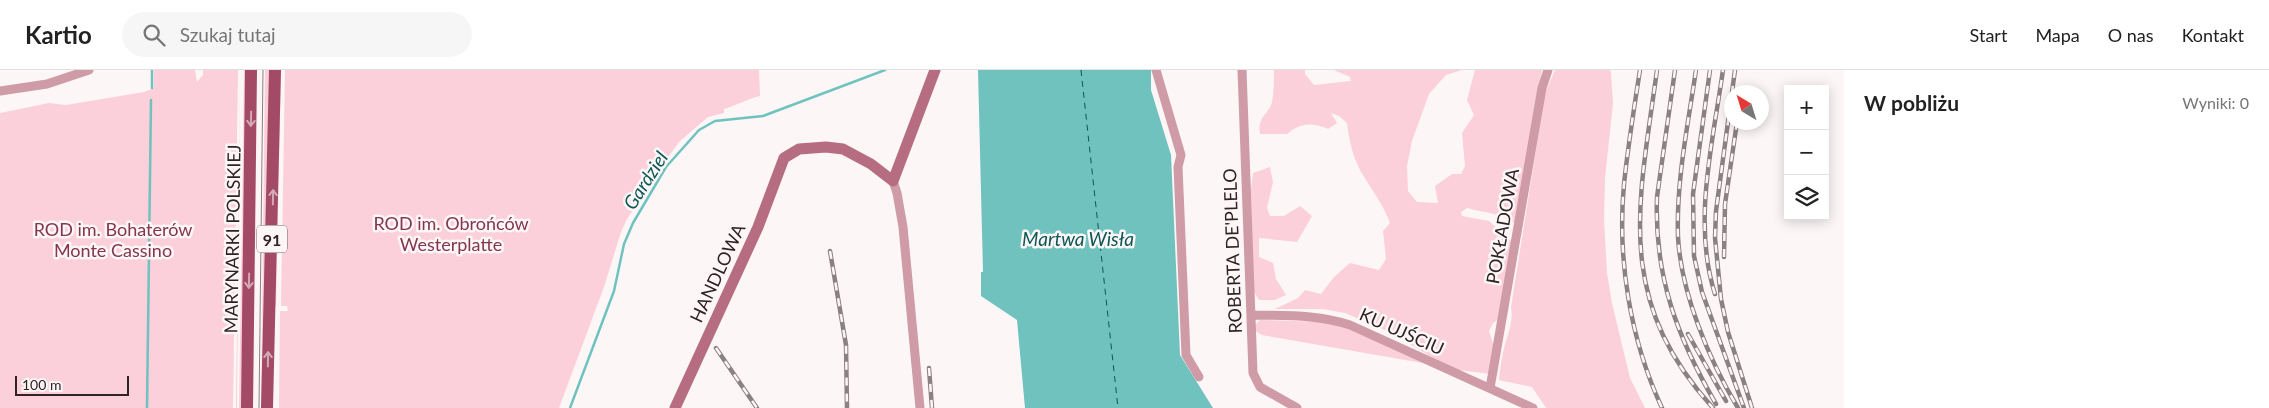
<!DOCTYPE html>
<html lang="pl">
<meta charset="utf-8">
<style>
:root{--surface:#fff;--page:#f6f6f6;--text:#222;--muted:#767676;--line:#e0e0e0}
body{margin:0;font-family:Lato,sans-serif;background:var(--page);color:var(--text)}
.controls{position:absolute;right:15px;top:15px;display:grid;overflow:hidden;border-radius:0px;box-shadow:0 2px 12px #0003}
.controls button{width:45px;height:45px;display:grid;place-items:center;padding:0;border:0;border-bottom:1px solid var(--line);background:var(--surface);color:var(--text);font:25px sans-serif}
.compass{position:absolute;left:1724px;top:15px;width:45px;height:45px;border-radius:50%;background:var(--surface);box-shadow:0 2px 12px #0003;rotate:322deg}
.scale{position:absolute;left:15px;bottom:12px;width:114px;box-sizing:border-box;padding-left:5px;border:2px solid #2f2326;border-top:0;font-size:14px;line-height:18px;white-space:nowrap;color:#2f2326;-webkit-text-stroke:4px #fcf6f7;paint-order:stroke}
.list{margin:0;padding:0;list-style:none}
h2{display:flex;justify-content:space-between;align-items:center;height:65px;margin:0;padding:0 20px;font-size:21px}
h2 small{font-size:16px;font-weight:400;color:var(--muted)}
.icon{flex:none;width:28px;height:28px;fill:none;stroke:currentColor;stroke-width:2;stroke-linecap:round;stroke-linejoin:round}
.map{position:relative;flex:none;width:1844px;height:338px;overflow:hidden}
header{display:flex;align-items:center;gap:30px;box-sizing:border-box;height:70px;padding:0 25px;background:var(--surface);border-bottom:1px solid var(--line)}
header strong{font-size:24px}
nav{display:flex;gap:28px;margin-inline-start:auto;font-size:18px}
.search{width:350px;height:45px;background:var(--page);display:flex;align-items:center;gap:12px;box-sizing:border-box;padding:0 18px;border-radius:28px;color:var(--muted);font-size:19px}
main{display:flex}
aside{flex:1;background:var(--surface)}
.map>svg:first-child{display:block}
.green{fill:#fbd0da}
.water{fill:#6fc2be}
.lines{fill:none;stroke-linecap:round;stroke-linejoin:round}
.stream{stroke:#6fc2be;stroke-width:2.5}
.ferry{stroke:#0d5755;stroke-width:1;stroke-dasharray:6 5;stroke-linecap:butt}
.street{stroke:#ce9ba7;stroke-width:9}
.secondary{stroke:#b66d81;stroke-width:11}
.primary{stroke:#a34a66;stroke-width:12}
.tram{stroke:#8b8183;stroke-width:1}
.rail-casing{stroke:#8b8183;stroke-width:4.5}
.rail{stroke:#fcf6f7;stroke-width:2.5;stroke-dasharray:8;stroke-linecap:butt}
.oneway{stroke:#d4a9b6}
.labels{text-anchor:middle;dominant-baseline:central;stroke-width:5;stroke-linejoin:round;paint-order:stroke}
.shield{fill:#fcf6f7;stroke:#6c6265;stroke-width:1}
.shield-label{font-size:16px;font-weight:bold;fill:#2f2326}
.park-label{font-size:18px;fill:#84354f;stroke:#fcf6f7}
.street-label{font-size:18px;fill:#2f2326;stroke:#fcf6f7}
.water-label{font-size:19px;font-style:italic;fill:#0d5755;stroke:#fcf6f7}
</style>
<header>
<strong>Kartio</strong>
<div class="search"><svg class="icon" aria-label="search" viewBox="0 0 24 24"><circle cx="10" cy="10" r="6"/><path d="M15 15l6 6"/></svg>Szukaj tutaj</div>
<nav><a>Start</a><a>Mapa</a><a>O nas</a><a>Kontakt</a></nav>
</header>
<main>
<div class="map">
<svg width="1844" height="338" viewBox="0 0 1844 338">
<rect width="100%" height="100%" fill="#fcf6f7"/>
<path class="green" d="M154 0H195L197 12 203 5V0H238L233 338H0V43L49 33 66 35 144 22 154 18Z
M240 0 237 338H236Z
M244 0H247L243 338H239Z
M265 0H270L263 338H261Z
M278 0H281L276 236 274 235Z
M285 0H759L760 26C747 29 737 35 724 39V43L708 47 680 71 657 102 626 151 621 162 604 217 559 338H279L280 241H288L287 236H281Z
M1274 0H1305V4L1314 15 1351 11 1350 7 1334 0H1462L1446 5 1429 24 1412 71 1407 96 1408 121 1417 132 1438 133 1435 116 1452 104H1461L1465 96 1462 63 1474 45 1467 30 1475 0H1542L1514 153C1497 142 1485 143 1467 138L1461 142 1462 146 1489 151 1512 172 1499 249 1493 253 1489 261 1494 277 1490 304 1452 299 1389 262 1345 243 1323 239H1275L1298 228 1305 220 1321 224 1334 207 1350 193 1379 200 1386 189 1383 161 1390 153C1383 134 1372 120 1361 102 1353 87 1349 70 1347 53L1339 46 1331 43 1337 53 1328 59C1313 52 1300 53 1287 64H1260C1257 46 1270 43 1272 32 1274 22 1274 10 1274 0Z
M1555 0H1610L1611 3 1613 33 1605 108 1604 150 1607 203 1612 233 1630 308 1645 338H1546L1532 317 1499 310C1500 301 1501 292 1503 283 1506 267 1514 254 1511 237L1545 23Z
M1270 97 1273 112 1267 138 1270 146H1284L1300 136 1312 146 1297 172 1259 168V187L1273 193 1276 209 1286 225 1275 230H1259L1252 219 1251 119 1253 103Z
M1260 250 1327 252 1346 256 1434 295 1262 265 1255 261V255Z"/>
<path class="water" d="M978 0H1151V20L1171 85 1180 285 1213 338H1025L1017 250 981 226V202H983Z"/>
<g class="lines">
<path class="stream" d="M152 18V0
M147 338 151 30
M570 338 614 221 624 174 633 153 666 97 699 60 715 51 763 46 885 0"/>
<path class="ferry" d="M1081 0 1118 338"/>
<path class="street" d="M1156 0 1181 85 1178 97 1186 285 1199 307
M1242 0 1253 303 1260 317 1297 338
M0 21 47 14 89 0
M893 111 897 123 903 157 920 338
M1251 245C1285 246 1317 244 1350 255L1533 338
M1490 318 1542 18 1548 0"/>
<path class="secondary" d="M675 338 758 157 784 88 799 79 826 77 843 79 871 94 893 111 935 0"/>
<path class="primary" d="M247 338 251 0
M267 338 275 0"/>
<path class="tram" d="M259 338 263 0"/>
<defs>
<path id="rail" d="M1640 0C1634 38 1628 76 1624 114 1617 189 1630 269 1662 338
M1657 0C1639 133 1613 228 1713 338
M1675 0 1657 127C1654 206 1677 267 1716 334
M1696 0C1688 55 1676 111 1678 167 1681 223 1709 290 1738 338
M1710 0 1693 124 1694 186 1702 222 1744 338
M1735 0 1716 141 1715 168 1721 229 1728 262 1752 338
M830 181 846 275 847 338
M1724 187 1725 134 1737 52
M1715 224C1692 153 1713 72 1723 0
M1688 264 1726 331
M716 278 757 338
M929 298 932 338"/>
</defs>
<use href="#rail" class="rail-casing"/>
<use href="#rail" class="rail"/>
</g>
<defs><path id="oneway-shaft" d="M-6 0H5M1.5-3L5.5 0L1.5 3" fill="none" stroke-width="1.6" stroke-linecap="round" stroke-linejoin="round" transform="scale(1.25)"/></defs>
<g class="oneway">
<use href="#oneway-shaft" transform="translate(251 49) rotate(91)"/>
<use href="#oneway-shaft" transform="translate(273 127) rotate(-89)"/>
<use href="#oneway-shaft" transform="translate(249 211) rotate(91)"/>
<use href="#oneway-shaft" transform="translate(268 289) rotate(-89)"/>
</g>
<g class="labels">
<rect class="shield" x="257" y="155.5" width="30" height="27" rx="4"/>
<g class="shield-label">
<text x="272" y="169">91</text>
</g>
<g class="park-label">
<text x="451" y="153">ROD im. Obrońców<tspan x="451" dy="21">Westerplatte</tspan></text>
<text x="113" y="159">ROD im. Bohaterów<tspan x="113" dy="21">Monte Cassino</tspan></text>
</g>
<g class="street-label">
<text transform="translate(1502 156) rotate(-80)">POKŁADOWA</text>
<text transform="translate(232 169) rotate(-89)">MARYNARKI POLSKIEJ</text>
<text transform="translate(1232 181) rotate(-92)">ROBERTA DE'PLELO</text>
<text transform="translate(717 203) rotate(-65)">HANDLOWA</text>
<text transform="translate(1402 261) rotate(24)">KU UJŚCIU</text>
</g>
<g class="water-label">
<text transform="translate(645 110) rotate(-57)">Gardziel</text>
<text x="1078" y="168">Martwa Wisła</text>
</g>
</g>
</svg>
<div class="controls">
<button>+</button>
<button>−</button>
<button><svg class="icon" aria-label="layers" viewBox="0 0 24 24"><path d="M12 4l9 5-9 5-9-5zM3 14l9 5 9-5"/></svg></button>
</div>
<svg class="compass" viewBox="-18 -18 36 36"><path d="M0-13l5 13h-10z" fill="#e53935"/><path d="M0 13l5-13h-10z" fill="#767676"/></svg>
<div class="scale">100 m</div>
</div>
<aside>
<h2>W pobliżu<small>Wyniki: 0</small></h2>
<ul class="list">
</ul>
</aside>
</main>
